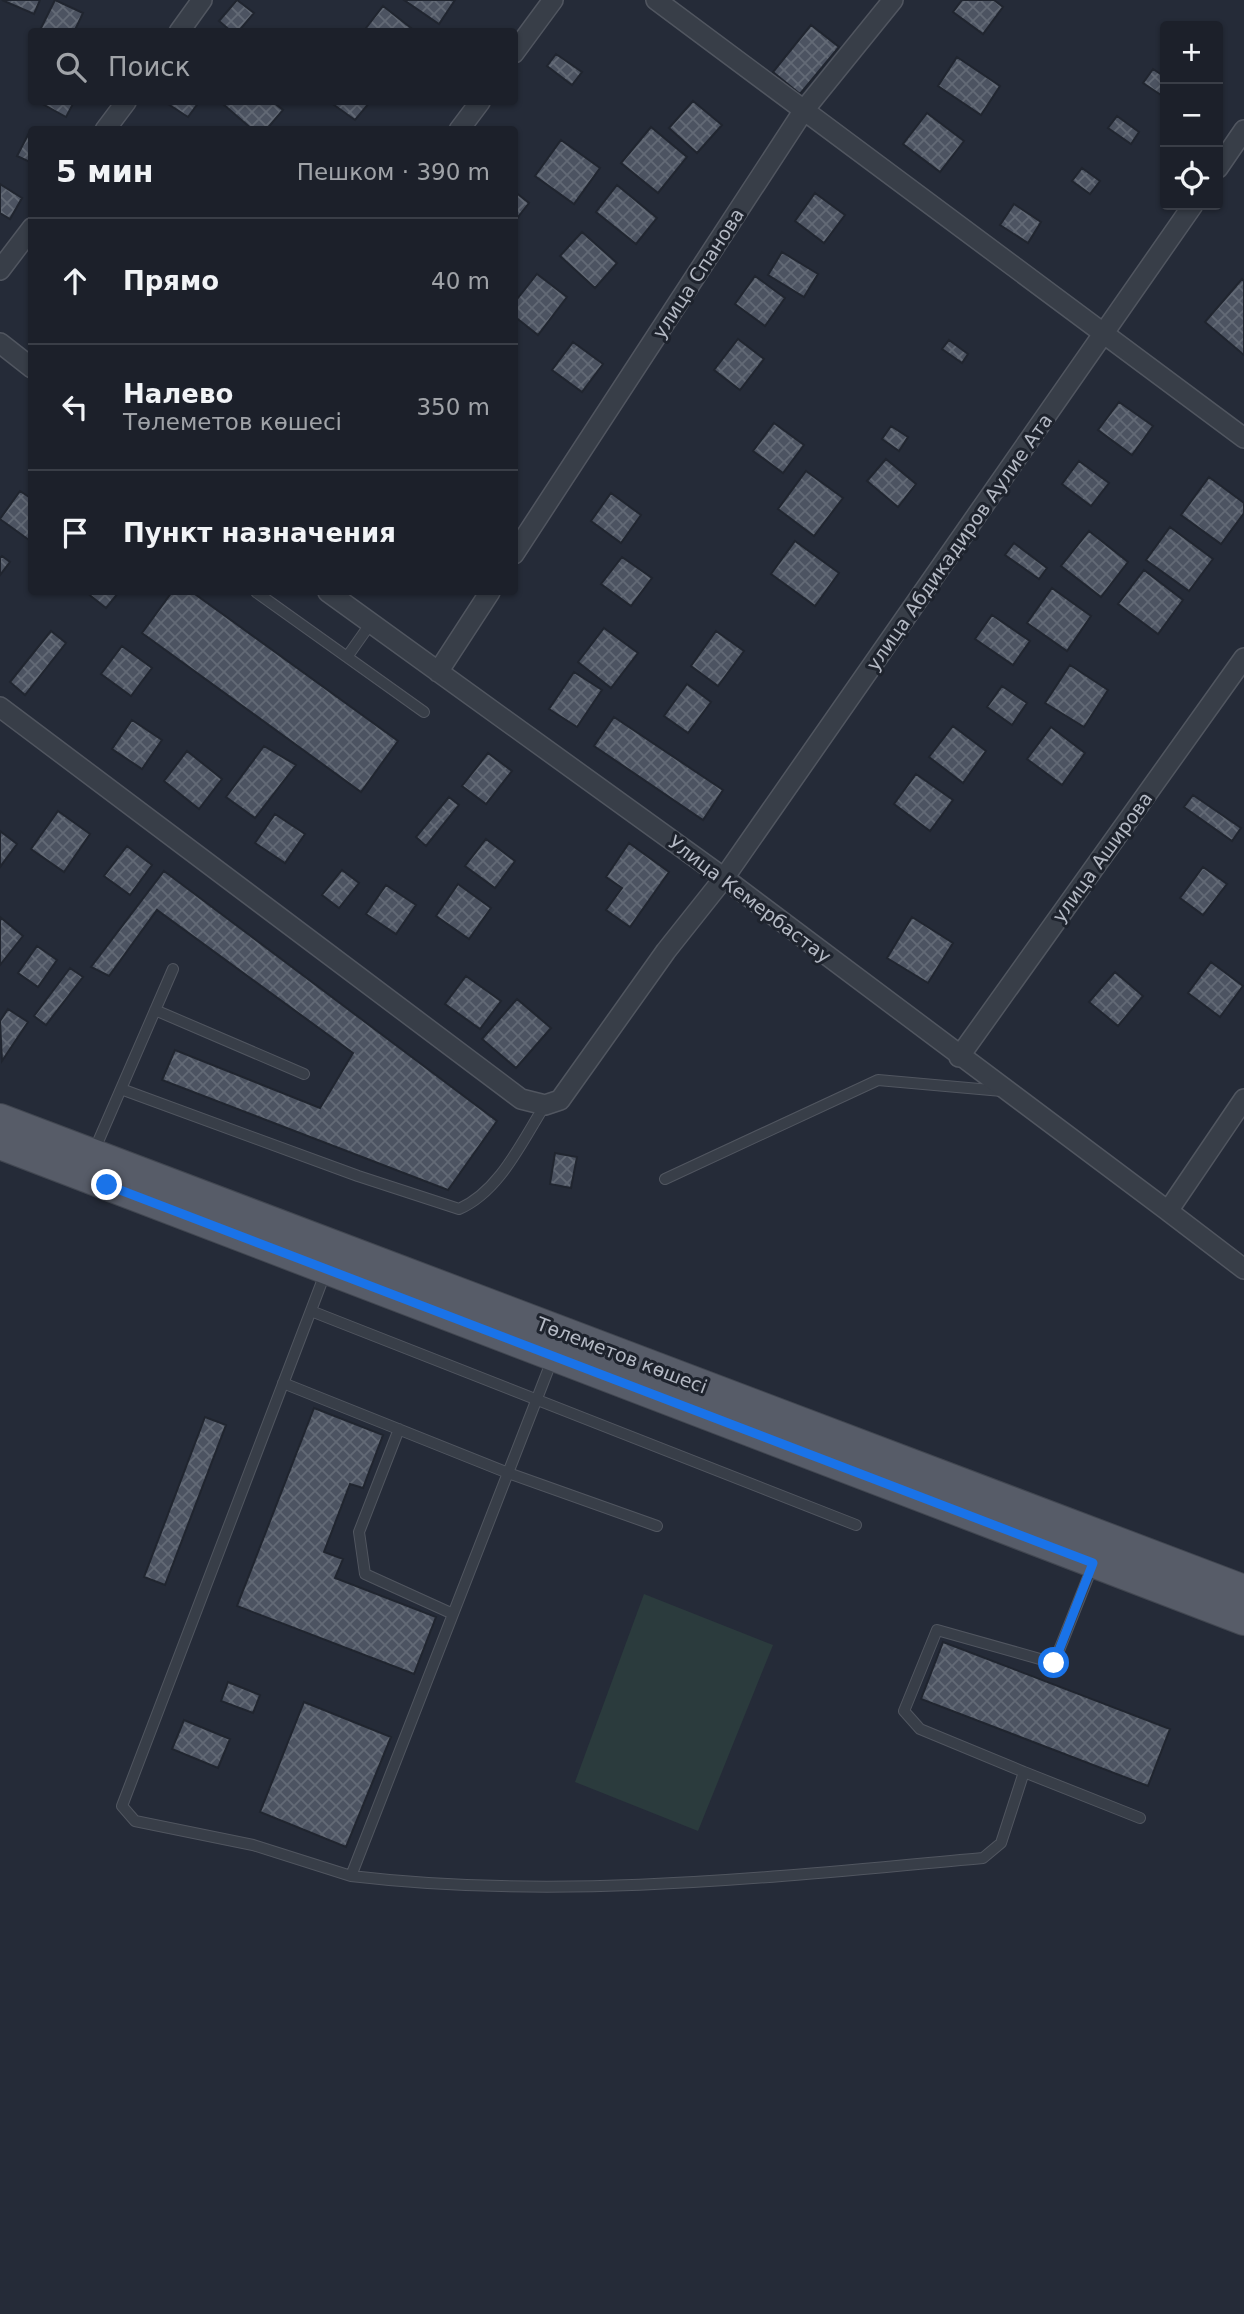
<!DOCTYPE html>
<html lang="ru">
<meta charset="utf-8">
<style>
:root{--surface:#1c202a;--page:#292d36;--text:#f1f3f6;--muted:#a0a3a8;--line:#3a3e47}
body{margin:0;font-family:"DejaVu Sans",sans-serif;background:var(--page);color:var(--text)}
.controls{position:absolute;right:21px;top:21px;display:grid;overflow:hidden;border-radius:7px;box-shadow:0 2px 5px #0004}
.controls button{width:63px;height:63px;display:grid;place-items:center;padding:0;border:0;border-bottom:2px solid var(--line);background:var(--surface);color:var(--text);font:35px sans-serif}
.stop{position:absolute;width:21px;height:21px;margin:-16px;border:5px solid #1a73e8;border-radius:50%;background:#fff}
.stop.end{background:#1a73e8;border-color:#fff;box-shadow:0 2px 7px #0008}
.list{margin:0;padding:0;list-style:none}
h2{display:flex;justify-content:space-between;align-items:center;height:91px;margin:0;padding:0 28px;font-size:30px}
h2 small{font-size:23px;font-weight:400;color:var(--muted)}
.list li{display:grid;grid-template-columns:46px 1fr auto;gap:21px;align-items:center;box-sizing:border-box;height:126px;padding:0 28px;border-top:2px solid var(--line)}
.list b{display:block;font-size:26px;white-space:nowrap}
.list p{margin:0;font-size:23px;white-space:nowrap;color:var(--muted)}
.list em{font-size:23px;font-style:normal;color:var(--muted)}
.icon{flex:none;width:38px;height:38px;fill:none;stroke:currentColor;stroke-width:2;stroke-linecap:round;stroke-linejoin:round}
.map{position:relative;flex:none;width:1244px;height:2314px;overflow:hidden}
.search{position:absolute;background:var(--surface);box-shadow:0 2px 5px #0004;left:28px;top:28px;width:490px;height:77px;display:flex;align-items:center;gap:18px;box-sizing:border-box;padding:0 24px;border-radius:7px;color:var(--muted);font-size:26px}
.panel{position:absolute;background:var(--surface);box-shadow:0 2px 5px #0004;left:28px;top:126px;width:490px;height:469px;border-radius:7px}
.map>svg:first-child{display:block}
.park{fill:#2b3b3d}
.building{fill:url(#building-cross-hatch);stroke:#20252f;stroke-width:2}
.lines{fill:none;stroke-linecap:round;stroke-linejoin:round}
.service-casing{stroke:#515660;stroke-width:12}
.minor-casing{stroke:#515660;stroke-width:22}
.primary-casing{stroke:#424751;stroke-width:32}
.service{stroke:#383e48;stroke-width:10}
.minor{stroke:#383e48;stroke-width:19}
.primary{stroke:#575c68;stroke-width:30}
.route{stroke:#1a73e8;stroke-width:9}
.labels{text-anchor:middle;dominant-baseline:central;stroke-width:6;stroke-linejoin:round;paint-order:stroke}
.street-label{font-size:19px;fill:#b4b9c4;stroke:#1e232d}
</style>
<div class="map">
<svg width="1244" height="2314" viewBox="0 0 1244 2314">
<defs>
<pattern id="building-cross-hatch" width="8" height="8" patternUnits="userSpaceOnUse" patternTransform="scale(1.75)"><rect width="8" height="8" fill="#4c5361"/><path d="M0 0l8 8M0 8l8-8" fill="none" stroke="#636a76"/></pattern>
</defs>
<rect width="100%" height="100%" fill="#252b38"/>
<path class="park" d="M644 1594 773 1645 698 1831 575 1782Z"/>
<path class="building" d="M2 0H40L34 14Z
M55 0 83 13 74 32 40 30Z
M237 0 254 13 238 32H232L219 21Z
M404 0H455L439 24Z
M962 0H994L1003 7 983 34 953 12Z
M383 6 411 28 408 32H363Z
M811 25 839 47 800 94 773 72Z
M556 54 582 72 572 85 547 66Z
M957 57 1000 86 981 115 938 86Z
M1153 69 1165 77 1164 97 1143 83Z
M693 101 722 125 697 153 669 128Z
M39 102H74L66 117Z
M165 102H199L188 117Z
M225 102H273L283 110 266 130H253L223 104Z
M330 102H370L355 120Z
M927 113 964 141 940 172 903 144Z
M1117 116 1139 132 1131 144 1108 128Z
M651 127 687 157 658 193 621 163Z
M30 131 32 132V163L17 156Z
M561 140 600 168 574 204 535 176Z
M1082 168 1100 181 1090 194 1072 181Z
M0 184 22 198 10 219 0 213Z
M617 185 657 218 636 244 596 212Z
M514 191 529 203 514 222Z
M815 193 845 215 824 243 795 221Z
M1014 204 1041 222 1028 243 1000 225Z
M582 232 617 263 595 288 560 256Z
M782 252 818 274 804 297 768 275Z
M537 274 567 297 538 335 514 316V303Z
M755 276 785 298 765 326 735 304Z
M1242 279 1244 281V355L1205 322Z
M738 339 764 359 740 390 714 370Z
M949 340 968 354 962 363 942 349Z
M573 342 603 364 582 392 552 370Z
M1119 402 1153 426 1132 455 1098 430Z
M774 423 804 445 783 473 753 451Z
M891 426 908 437 899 451 882 439Z
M886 459 916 484 898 507 867 481Z
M1079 461 1109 483 1091 506 1062 484Z
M806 471 843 498 814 536 778 509Z
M1209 477 1244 503V513L1221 544 1181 515Z
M20 491 32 499 29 540 0 519Z
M611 493 641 515 621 543 591 521Z
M1170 527 1213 559 1189 591 1146 560Z
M1089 531 1128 562 1101 597 1061 566Z
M795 541 839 573 815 606 771 574Z
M1014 543 1047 568 1039 579 1005 555Z
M2 556 10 562 0 575V558Z
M622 557 652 578 631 606 601 584Z
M1144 570 1183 600 1158 634 1118 604Z
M1052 588 1091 616 1067 651 1027 623Z
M86 592H119L106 608Z
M172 592H192L398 741 361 792 142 633Z
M992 615 1030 641 1013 665 975 639Z
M604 628 638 653 611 688 578 662Z
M51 631 66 643 25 695 10 682Z
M716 631 744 651 718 686 691 666Z
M122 646 152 668 131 696 101 674Z
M1070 665 1108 690 1084 727 1045 703Z
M574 672 602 690 577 727 549 709Z
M687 684 711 702 688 733 664 716Z
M1002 686 1027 703 1012 725 987 707Z
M614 717 723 790 703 820 594 746Z
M132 720 162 740 142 769 112 749Z
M953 726 986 751 963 783 929 757Z
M1051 727 1085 753 1062 785 1027 759Z
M264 746 296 765 255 818 226 797Z
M187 751 222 779 199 809 164 781Z
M488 753 512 771 486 804 462 786Z
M916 774 953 800 930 831 894 804Z
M1193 795 1241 828 1232 841 1184 807Z
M449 797 459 805 426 846 416 837Z
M58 811 90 834 64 872 31 849Z
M275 814 305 834 285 863 255 843Z
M0 831 17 844 0 867Z
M486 839 515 861 495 888 465 866Z
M629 843 669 872 630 927 606 910 622 888 606 877Z
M127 846 152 865 130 895 104 876Z
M1203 867 1227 884 1203 915 1180 898Z
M342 870 359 883 339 908 322 895Z
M164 871 497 1121 448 1190 162 1080 175 1050 320 1108 353 1053 157 910 109 976 91 967Z
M458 884 491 908 469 939 436 916Z
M386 885 416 905 396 934 366 914Z
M0 917 23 936 0 965Z
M912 917 953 943 928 983 887 958Z
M37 946 57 960 38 987 18 973Z
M1211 962 1243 986 1220 1017 1188 993Z
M70 968 83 977 46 1025 34 1016Z
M1115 972 1143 996 1118 1026 1089 1002Z
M466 976 501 1001 480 1029 445 1004Z
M517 999 551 1028 516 1068 482 1039Z
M8 1009 28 1022 2 1061 0 1021Z
M555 1153 577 1157 571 1188 550 1184Z
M314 1408 383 1435 363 1488 350 1484 324 1552 343 1559 335 1578 436 1617 414 1674 237 1606Z
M205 1417 226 1425 165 1585 144 1577Z
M943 1642 1170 1729 1148 1786 921 1699Z
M228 1682 260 1695 253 1713 221 1701Z
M304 1702 391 1737 346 1847 260 1812Z
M184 1720 230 1739 218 1768 172 1749Z"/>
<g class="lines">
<defs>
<path id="service" d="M256 592 424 712
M347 657 371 623
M155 1010 304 1074
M121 1089 358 1176 459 1209C500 1191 522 1141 545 1105
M94 1151 173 969
M665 1179 878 1080 1002 1091
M326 1271 122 1806 135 1821 253 1845 351 1876 552 1360
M311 1311 856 1525
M283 1383 508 1473 657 1526
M399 1429 359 1532 365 1574 453 1614
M1024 1772 1140 1818
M351 1876C561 1901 774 1877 983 1858L1001 1843 1024 1772 920 1729 904 1711 937 1630 1054 1663 1093 1565"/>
<path id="minor" d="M656 0 1244 438
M179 32 202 0
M514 53 553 0
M105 130 126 102
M459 130 480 102
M1218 168 1244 130
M0 270 32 228
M0 343 32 368
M514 554 804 110 893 0
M328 592 724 878 1168 1211
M438 672 490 592
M0 707 521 1099 545 1105 560 1100 666 951 724 878 1193 205
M959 1057 1244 658
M1244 1099 1168 1211 1244 1269"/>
<path id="primary" d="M0 1119 1244 1590
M0 1144 1244 1620"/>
</defs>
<use href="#service" class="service-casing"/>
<use href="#minor" class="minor-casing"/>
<use href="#primary" class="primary-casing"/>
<use href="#service" class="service"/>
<use href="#minor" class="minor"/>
<use href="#primary" class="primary"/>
</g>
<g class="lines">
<path class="route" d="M107 1185 1093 1563 1054 1663"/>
</g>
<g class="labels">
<g class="street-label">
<text transform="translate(698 273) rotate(-57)">улица Спанова</text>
<text transform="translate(959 542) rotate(-55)">улица Абдикадиров Аулие Ата</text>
<text transform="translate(1102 857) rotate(-54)">улица Аширова</text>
<text transform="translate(750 899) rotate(37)">Улица Кемербастау</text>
<text transform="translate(622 1355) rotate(21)">Төлеметов көшесі</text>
</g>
</g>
</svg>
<div class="controls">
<button>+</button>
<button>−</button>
<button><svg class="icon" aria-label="locate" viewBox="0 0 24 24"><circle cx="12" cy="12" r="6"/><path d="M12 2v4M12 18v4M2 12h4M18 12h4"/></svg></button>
</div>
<div class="stop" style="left:1054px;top:1663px"></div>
<div class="stop end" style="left:107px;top:1185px"></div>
<div class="search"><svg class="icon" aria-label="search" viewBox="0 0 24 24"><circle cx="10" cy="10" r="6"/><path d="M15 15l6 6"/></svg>Поиск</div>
<section class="panel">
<h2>5 мин<small>Пешком · 390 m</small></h2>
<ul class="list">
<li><svg class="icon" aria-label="ahead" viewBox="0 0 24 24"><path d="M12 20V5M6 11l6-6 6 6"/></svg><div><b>Прямо</b></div><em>40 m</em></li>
<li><svg class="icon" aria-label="left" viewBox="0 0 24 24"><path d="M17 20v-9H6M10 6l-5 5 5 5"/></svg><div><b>Налево</b><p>Төлеметов көшесі</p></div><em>350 m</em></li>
<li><svg class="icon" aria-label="arrive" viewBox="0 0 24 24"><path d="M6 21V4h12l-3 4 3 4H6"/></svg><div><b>Пункт назначения</b></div></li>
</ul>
</section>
</div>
